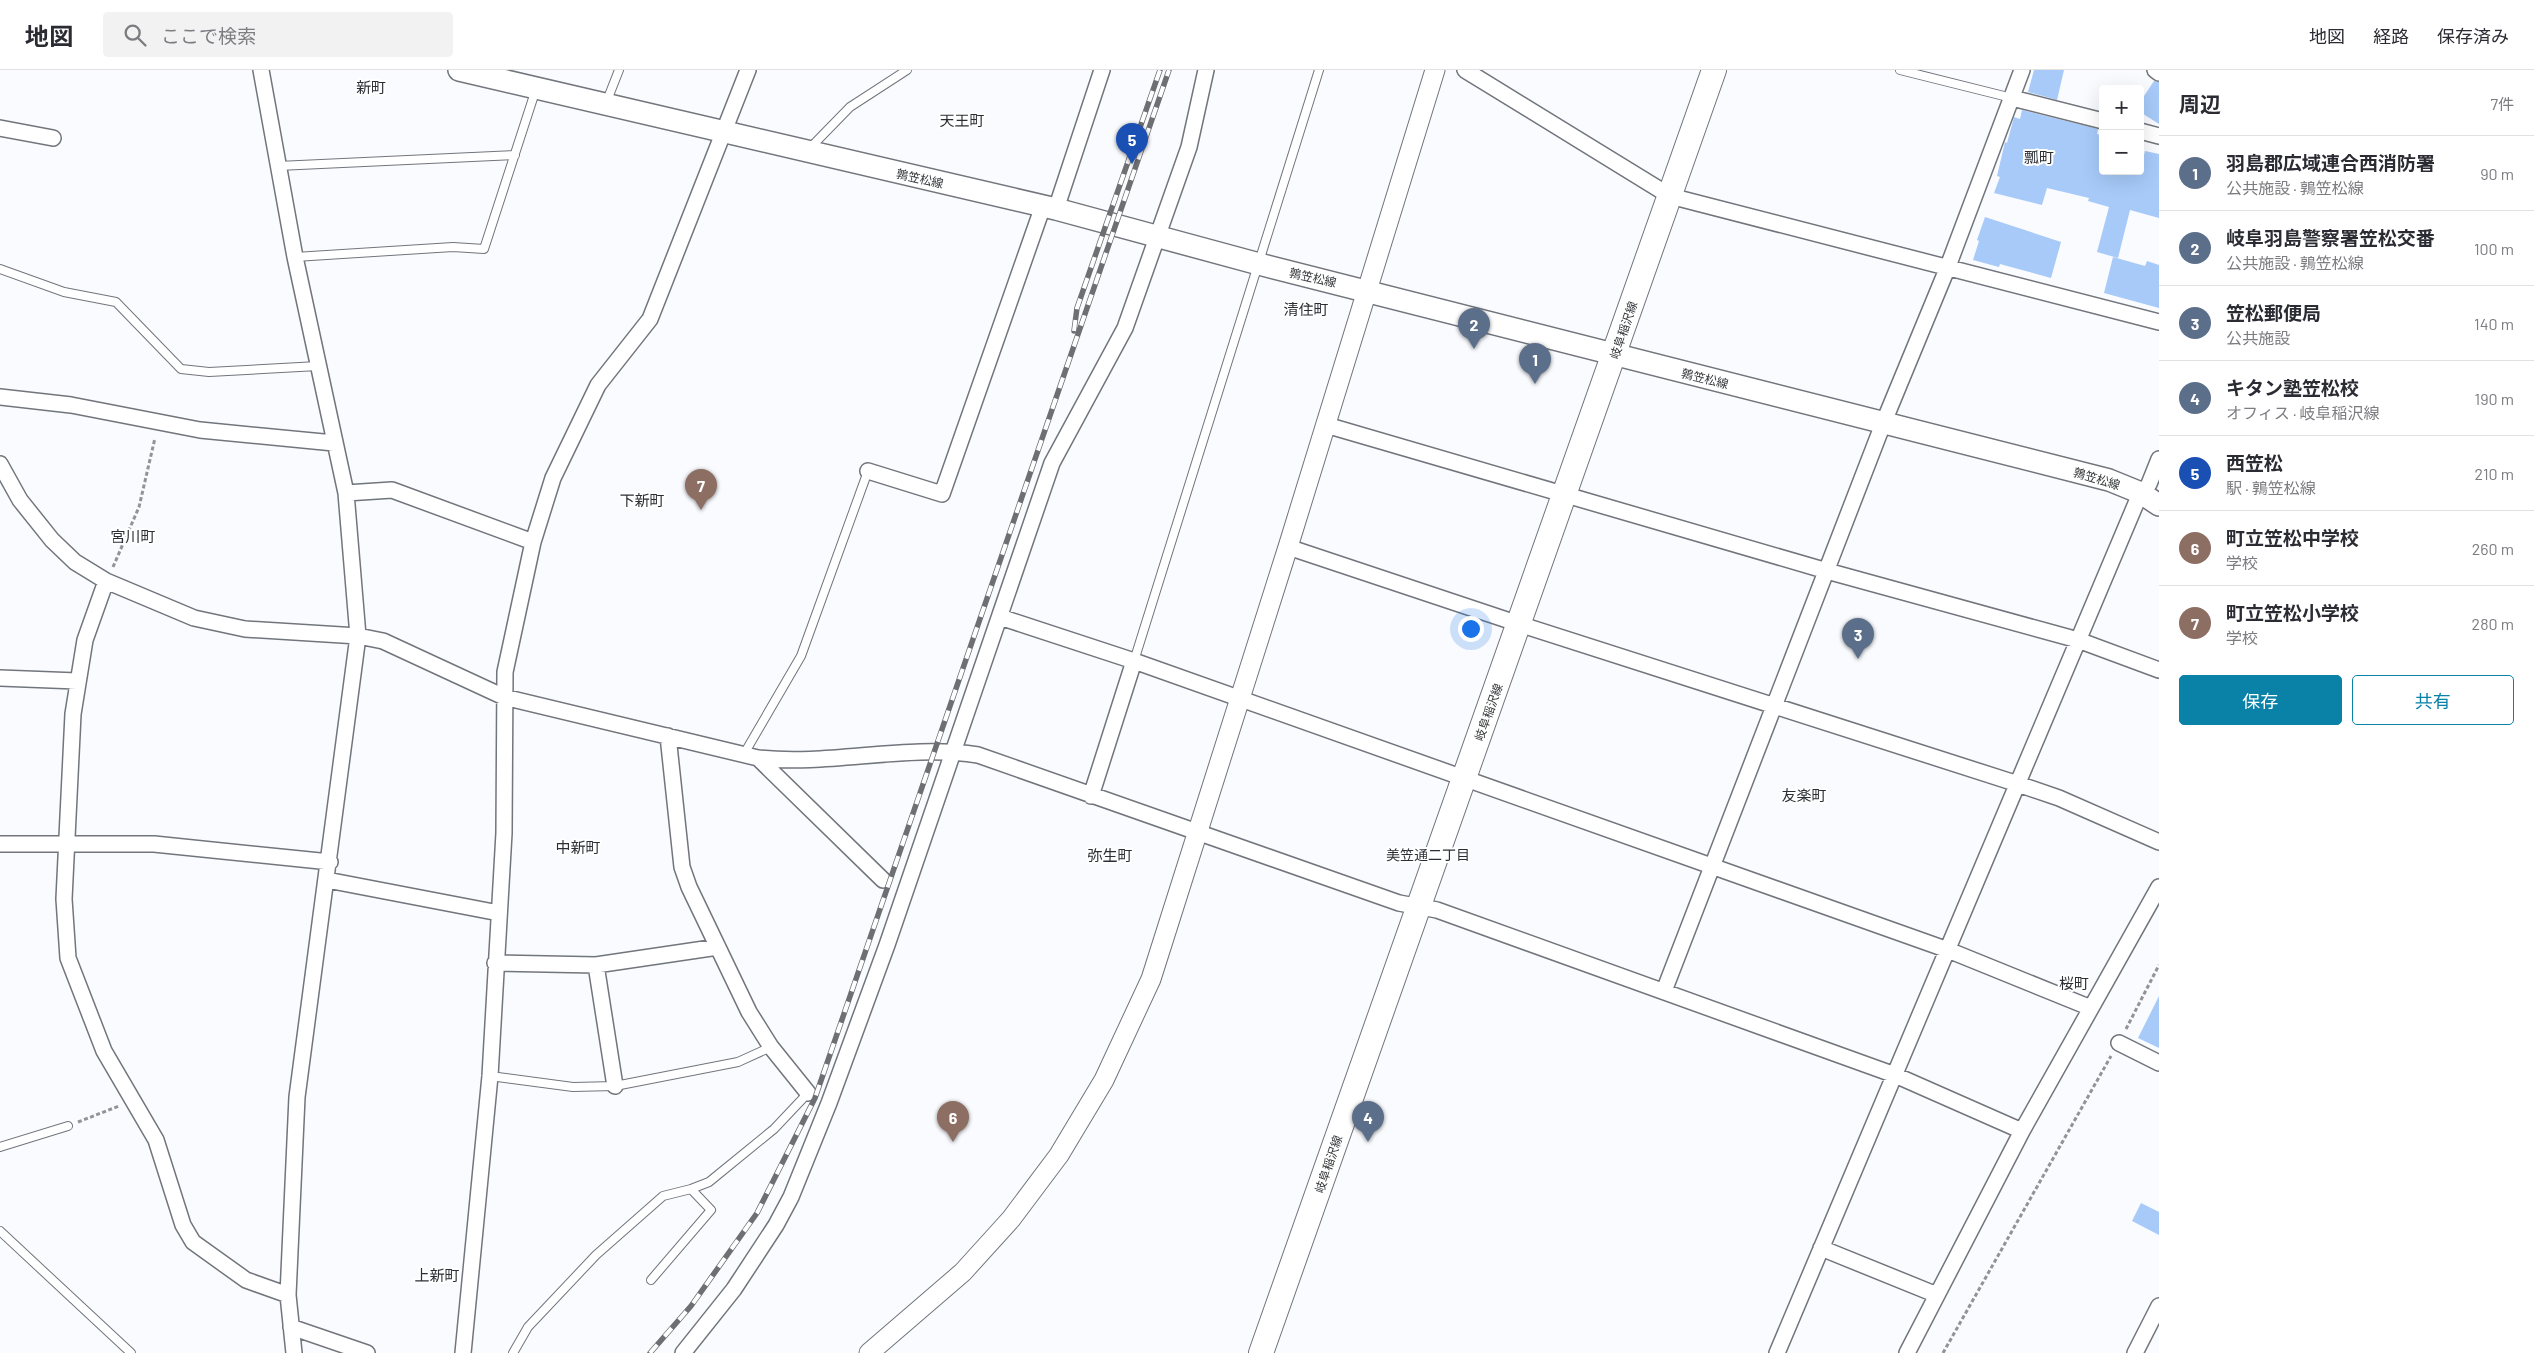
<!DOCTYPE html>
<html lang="ja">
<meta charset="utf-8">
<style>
:root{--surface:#fff;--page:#f2f2f3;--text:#2b2b33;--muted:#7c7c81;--line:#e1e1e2;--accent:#0a81a7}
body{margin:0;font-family:Barlow,"Noto Sans JP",sans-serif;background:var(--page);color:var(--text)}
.controls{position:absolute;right:15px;top:15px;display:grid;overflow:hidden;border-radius:5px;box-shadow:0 5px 20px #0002}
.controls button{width:45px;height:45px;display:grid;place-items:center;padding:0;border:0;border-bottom:1px solid var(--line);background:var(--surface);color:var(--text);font:25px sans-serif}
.you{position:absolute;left:1470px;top:558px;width:18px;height:18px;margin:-12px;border:4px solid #fff;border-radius:50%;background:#1a73e8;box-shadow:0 0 0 8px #1a73e833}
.badge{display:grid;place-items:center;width:32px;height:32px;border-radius:50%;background:var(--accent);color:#fff;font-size:16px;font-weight:700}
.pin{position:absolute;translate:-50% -41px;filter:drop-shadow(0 1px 2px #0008)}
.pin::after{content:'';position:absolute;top:26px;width:18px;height:15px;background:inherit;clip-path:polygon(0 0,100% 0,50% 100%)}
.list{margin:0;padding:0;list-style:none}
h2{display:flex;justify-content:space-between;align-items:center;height:65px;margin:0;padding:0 20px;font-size:21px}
h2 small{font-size:16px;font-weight:400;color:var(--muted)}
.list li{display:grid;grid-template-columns:32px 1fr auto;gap:15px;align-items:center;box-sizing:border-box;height:75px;padding:0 20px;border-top:1px solid var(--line)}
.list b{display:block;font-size:19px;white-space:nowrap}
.list p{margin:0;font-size:16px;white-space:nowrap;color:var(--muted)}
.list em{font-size:16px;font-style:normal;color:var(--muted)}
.actions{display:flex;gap:10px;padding:15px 20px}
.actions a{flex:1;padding:11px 0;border:1px solid var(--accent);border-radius:5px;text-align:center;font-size:18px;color:var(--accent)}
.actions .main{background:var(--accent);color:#fff}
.icon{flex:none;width:28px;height:28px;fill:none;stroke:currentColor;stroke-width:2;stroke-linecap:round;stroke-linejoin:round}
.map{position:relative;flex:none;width:2159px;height:1283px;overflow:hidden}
header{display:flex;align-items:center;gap:30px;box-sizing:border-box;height:70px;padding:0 25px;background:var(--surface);border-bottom:1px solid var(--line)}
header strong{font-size:24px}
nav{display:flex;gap:28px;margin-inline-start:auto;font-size:18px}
.search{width:350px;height:45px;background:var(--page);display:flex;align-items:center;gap:12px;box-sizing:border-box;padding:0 18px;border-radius:5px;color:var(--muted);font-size:19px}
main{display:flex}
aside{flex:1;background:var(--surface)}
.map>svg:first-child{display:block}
.building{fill:#a7caf9}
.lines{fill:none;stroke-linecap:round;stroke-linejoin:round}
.service-casing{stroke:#71757c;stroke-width:10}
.minor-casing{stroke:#71757c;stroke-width:18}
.tertiary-casing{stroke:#71757c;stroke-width:21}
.secondary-casing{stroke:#71757c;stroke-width:24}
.primary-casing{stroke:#71757c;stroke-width:26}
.path{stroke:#919395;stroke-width:3;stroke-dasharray:4 2.5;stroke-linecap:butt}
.service{stroke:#fff;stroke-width:8}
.minor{stroke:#fff;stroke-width:15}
.tertiary{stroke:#fff;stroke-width:19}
.secondary{stroke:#fff;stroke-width:21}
.primary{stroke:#fff;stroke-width:24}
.rail-casing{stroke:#6d6f72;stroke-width:5.5}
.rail{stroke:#fff;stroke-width:4;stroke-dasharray:11;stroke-linecap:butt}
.labels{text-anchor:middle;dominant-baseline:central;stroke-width:4;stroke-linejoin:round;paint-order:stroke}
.street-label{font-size:12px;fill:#353739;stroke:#fff}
.neighbourhood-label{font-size:14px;fill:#2b2f35;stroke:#fff}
.quarter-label{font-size:15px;fill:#2b2f35;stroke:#fff}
</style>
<header>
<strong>地図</strong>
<div class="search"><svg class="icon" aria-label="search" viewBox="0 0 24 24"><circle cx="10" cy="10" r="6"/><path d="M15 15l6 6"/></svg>ここで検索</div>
<nav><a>地図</a><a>経路</a><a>保存済み</a></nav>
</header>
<main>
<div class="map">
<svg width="2159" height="1283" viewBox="0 0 2159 1283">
<rect width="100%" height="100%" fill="#f9fbfe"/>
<path class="building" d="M2034 0H2064L2057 30 2028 22Z
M2154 11 2159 12V54L2140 42V32Z
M2022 40 2098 59 2097 64 2103 66V101H2140V84L2144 85 2145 81 2159 84V148L2130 140 2118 188 2097 182 2109 137 2088 131 2089 128 2047 118 2042 135 1994 123 2000 107 1997 106 2005 72 2007 73 2014 47 2020 49Z
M1985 147 2061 172 2051 208 2000 194 1999 197 1973 190 1979 171 1977 170Z
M2113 187 2145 196 2147 191 2159 195V238L2104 223Z
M2159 926V978L2138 968Z
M2141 1133 2159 1142V1165L2132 1151Z"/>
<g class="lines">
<defs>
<path id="service" d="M1900 0 2012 28
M606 33 619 0
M809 79 850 37 907 0
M278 96 515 85
M295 187 453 177 484 179 536 19
M0 199 64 222 116 232 181 299 209 302 318 296
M1134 591 1319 0
M744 684 801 586 868 401
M490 1006 573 1017 615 1016 738 992 771 977
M0 1077 68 1056
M0 1161 131 1283
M651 1210 711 1140 691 1119
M513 1283 528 1257 596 1185 663 1126 691 1119 709 1112 774 1059 808 1023"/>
<path id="minor" d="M261 0 295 187 346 423 358 566 297 1027 288 1225 294 1283
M1465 0 1670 126 2159 252
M2155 0 2159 3
M2012 28 2103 51
M0 58 53 68
M2140 61 2159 66
M1056 139 1102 0
M0 327 71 335 200 360 334 373
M1326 355 1827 501 2078 570 2159 600
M0 394 20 430 52 470 75 492 106 511 194 548 245 559 358 566 383 571 504 627 758 688C831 696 905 674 978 685L1399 833 1437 840 1895 1005 2022 1061
M868 401 942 424 1043 136
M346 423 392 420 533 472
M1288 477 1519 554 2018 714 2059 728 2159 772
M106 511 85 570 73 644 64 829 68 888 104 981 156 1070 183 1155 193 1172 246 1210 288 1225
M1000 547 1134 591 1948 880 2091 938
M0 608 77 611
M668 666 682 797 689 817 749 942 771 977 808 1023
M758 688 883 810
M1091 726 1134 591
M0 774H154L330 792
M327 810 499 843
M495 893 596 895 718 877
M596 895 615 1016
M1664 921 1883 354 1947 199 2022 0
M2119 973 2159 993
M1821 1178 1937 1225
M291 1257 367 1283
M463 1283 490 1006 504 763 505 602 533 472 553 408 598 315 650 249 748 0
M683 1283 734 1219 776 1155 791 1127 829 1033 887 875 1052 393 1125 258 1189 77 1206 0
M1777 1283 2137 431 2149 414 2159 389
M1907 1283 2022 1061 2159 817
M2135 1283 2159 1236"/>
<path id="tertiary" d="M869 1283 963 1202 1011 1149 1059 1085 1104 1010 1151 909 1288 477 1435 0"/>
<path id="secondary" d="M459 0 1056 139 1259 194 2109 410 2141 423 2159 435"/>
<path id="primary" d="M1261 1283 1714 0"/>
</defs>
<use href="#service" class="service-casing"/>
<use href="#minor" class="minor-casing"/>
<use href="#tertiary" class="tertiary-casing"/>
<use href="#secondary" class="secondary-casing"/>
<use href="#primary" class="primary-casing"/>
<path class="path" d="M113 497 139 437 155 368
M2126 959 2159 895
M78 1052 119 1036
M1943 1283 2111 986"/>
<use href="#service" class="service"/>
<use href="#minor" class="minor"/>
<use href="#tertiary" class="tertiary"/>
<use href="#secondary" class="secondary"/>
<use href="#primary" class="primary"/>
<defs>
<path id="rail" d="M1074 261 1077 238 1160 0
M650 1283 691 1236 757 1143 815 1028 1169 0"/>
</defs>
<use href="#rail" class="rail-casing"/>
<use href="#rail" class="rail"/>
</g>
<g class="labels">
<g class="street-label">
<text transform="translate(920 108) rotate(13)">鶉笠松線</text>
<text transform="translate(1313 207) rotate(13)">鶉笠松線</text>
<text transform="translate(1623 260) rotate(-71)">岐阜稲沢線</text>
<text transform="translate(1705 308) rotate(14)">鶉笠松線</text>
<text transform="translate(2097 408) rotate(17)">鶉笠松線</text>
<text transform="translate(1488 642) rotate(-70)">岐阜稲沢線</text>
<text transform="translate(1328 1094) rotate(-71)">岐阜稲沢線</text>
</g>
<g class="neighbourhood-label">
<text x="1428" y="784">美笠通二丁目</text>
</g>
<g class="quarter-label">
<text x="371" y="17">新町</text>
<text x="962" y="50">天王町</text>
<text x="2039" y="87">瓢町</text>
<text x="1306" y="239">清住町</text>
<text x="642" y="430">下新町</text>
<text x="133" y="466">宮川町</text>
<text x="1804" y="725">友楽町</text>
<text x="578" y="777">中新町</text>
<text x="1110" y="785">弥生町</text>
<text x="2074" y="913">桜町</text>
<text x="437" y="1205">上新町</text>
</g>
</g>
</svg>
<div class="controls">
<button>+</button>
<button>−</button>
</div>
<div class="you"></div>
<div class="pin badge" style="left:1535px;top:314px;background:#5c6f8a">1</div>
<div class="pin badge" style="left:1474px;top:279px;background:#5c6f8a">2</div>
<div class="pin badge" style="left:1858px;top:589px;background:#5c6f8a">3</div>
<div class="pin badge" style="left:1368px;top:1072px;background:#5c6f8a">4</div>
<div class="pin badge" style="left:1132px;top:94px;background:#1a4fb4">5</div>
<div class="pin badge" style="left:953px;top:1072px;background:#8d6e63">6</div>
<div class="pin badge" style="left:701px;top:440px;background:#8d6e63">7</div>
</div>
<aside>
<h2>周辺<small>7件</small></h2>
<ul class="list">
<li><span class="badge" style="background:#5c6f8a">1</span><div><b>羽島郡広域連合西消防署</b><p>公共施設 · 鶉笠松線</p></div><em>90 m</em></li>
<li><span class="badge" style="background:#5c6f8a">2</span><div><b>岐阜羽島警察署笠松交番</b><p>公共施設 · 鶉笠松線</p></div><em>100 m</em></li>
<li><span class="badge" style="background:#5c6f8a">3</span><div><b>笠松郵便局</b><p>公共施設</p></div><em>140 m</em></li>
<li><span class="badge" style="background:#5c6f8a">4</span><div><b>キタン塾笠松校</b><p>オフィス · 岐阜稲沢線</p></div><em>190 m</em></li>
<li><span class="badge" style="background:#1a4fb4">5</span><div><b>西笠松</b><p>駅 · 鶉笠松線</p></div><em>210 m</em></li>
<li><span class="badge" style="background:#8d6e63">6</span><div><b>町立笠松中学校</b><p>学校</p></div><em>260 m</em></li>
<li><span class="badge" style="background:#8d6e63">7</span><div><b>町立笠松小学校</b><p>学校</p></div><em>280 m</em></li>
</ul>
<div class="actions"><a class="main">保存</a><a>共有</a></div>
</aside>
</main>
